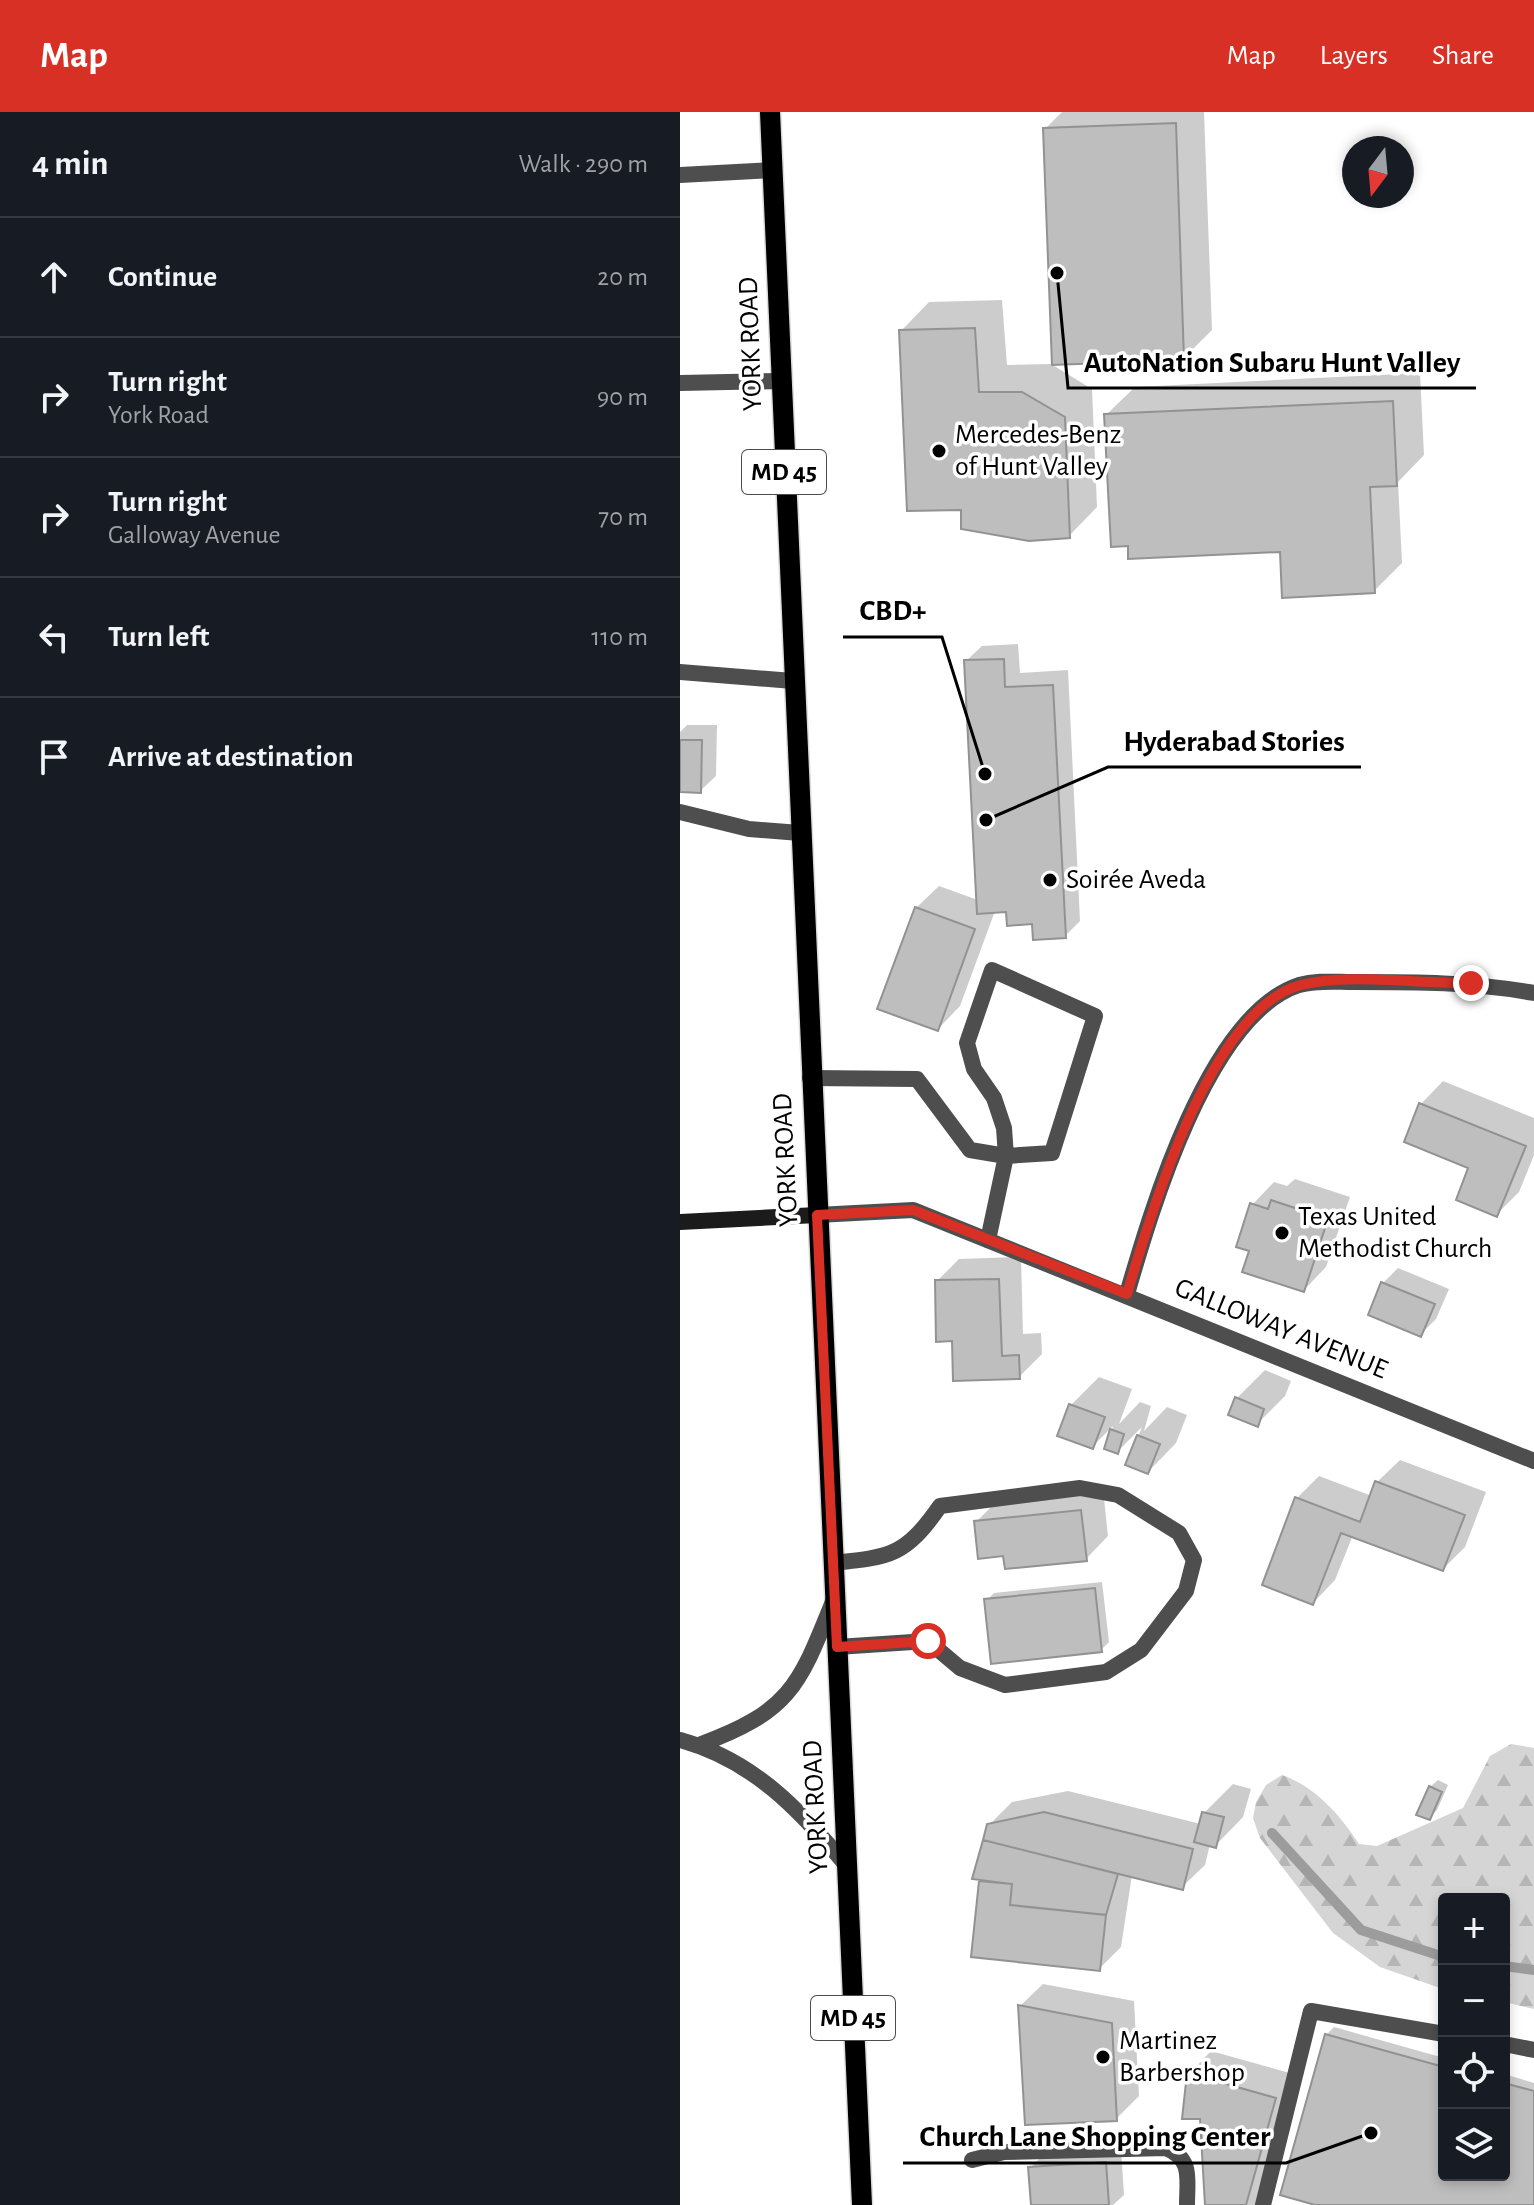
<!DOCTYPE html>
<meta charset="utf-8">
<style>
:root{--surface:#171b24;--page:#242831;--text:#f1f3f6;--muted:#9ea1a6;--line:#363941;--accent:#d93025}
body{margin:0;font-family:"Alegreya Sans",sans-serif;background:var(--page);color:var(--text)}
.controls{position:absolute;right:24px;bottom:24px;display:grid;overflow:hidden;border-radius:8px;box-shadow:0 4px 12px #0003}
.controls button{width:72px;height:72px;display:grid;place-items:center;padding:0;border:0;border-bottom:2px solid var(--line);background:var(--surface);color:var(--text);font:40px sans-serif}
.compass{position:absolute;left:662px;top:24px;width:72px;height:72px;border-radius:50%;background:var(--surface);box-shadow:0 4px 12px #0003;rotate:196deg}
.stop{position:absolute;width:24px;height:24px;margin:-18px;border:6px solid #d93025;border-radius:50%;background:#fff}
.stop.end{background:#d93025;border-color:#fff;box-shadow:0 2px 8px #0008}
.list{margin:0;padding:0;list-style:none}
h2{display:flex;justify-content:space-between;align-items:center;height:104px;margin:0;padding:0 32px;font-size:34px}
h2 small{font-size:26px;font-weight:400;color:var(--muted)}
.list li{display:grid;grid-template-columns:52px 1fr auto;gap:24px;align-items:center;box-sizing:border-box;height:120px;padding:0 32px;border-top:2px solid var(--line)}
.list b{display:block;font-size:30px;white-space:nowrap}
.list p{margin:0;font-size:26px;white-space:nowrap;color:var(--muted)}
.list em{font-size:26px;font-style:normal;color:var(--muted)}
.icon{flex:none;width:44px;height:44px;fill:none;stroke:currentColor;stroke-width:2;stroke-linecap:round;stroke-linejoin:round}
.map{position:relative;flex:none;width:854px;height:2093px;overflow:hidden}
header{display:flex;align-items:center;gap:48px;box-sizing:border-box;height:112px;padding:0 40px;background:var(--accent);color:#fff}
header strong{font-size:38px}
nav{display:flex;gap:44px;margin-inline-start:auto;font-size:28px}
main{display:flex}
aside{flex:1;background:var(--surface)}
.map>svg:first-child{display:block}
.forest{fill:url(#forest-firs)}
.shadow{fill:#0003}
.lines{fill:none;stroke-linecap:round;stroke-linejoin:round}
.stream{stroke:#9c9c9c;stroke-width:10}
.building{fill:#bebebe;stroke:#929292;stroke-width:2}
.primary-casing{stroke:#dbdbdb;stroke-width:23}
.lane{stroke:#4e4e4e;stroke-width:16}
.street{stroke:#4e4e4e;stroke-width:16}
.secondary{stroke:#1b1b1b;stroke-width:16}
.primary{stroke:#000;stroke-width:20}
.route{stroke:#d93025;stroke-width:10}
.poi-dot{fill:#000;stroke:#fff;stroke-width:3}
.labels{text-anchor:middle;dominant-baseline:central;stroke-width:7;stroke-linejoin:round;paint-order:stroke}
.shield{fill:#fff;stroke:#4c4c4c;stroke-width:2}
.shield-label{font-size:26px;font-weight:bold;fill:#000}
.street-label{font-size:28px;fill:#000;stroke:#fff}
.poi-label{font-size:28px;fill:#000;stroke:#fff;text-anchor:start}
.leader{fill:none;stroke:#000;stroke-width:3}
.callout-dot{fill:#000;stroke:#fff;stroke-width:3}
.callout-label{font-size:30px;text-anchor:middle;font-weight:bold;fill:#000;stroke:#fff;stroke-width:7;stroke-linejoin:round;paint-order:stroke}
</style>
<header>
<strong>Map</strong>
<nav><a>Map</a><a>Layers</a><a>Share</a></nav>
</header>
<main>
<aside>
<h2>4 min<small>Walk · 290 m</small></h2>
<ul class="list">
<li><svg class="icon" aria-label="ahead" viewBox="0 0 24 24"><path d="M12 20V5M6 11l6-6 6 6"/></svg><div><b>Continue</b></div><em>20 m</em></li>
<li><svg class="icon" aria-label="right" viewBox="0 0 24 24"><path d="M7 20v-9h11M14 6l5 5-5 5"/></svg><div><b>Turn right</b><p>York Road</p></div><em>90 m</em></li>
<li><svg class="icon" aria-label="right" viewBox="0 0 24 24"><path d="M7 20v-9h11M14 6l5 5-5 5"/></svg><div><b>Turn right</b><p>Galloway Avenue</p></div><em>70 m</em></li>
<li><svg class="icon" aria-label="left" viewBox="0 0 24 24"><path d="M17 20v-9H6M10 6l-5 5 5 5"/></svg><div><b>Turn left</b></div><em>110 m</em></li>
<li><svg class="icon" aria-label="arrive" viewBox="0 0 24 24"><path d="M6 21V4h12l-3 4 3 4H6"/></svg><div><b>Arrive at destination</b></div></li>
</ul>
</aside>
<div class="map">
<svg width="854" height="2093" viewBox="0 0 854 2093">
<defs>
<pattern id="forest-firs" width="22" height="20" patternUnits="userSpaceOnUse" patternTransform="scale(2)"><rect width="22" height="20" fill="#d5d5d5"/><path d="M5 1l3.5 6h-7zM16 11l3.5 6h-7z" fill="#b5b5b5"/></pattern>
</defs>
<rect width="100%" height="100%" fill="#fff"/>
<path class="forest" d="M831 1632 854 1636V1897L824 1890V1787H764V1876H760L700 1855 653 1821 580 1726 573 1706 576 1690 586 1673 602 1663C636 1675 660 1703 679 1732L697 1734 783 1696 810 1644Z"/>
<path class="shadow" d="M382 0H524L532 218 504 246 365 17Z
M322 188 327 253 371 252 412 277 417 395 389 424 283 396 221 219 249 190Z
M740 261 744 343 718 370 722 451 694 479 426 303 455 275Z
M338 532 340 561 388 558 400 809 385 824 328 798 315 799 280 894 258 917 236 796 259 774 298 788 286 549 302 534Z
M7 613H37L36 664 20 679 0 678V620Z
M763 969 854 1006V1043L839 1080 816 1103 791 1055 741 992Z
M615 1067 670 1085 646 1155 624 1178 572 1138V1093L594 1070 607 1074Z
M341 1145 343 1222 361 1221 362 1242 339 1265 274 1227 257 1169 279 1147Z
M718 1156 769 1177 756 1207 740 1223 703 1171Z
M585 1258 611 1269 605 1284 577 1312 557 1286Z
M419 1265 452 1277 439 1312 460 1290 471 1294 464 1319 487 1295 507 1303 496 1331 468 1360 447 1352 462 1315 438 1339 427 1336 433 1314 412 1335 391 1293Z
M720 1348 806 1380 785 1435 763 1457 673 1423 655 1468 633 1491 617 1386 639 1364 692 1384 697 1370Z
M423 1377 428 1424 406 1447 325 1442 296 1410 319 1387Z
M422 1470 429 1530 421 1538 307 1488 314 1481Z
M758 1668 768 1673 757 1698 749 1706 750 1675Z
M553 1672 571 1677 563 1705 535 1734 530 1732 525 1753 502 1775 452 1763 441 1835 419 1857 293 1844 301 1768 295 1766 309 1713 332 1690 388 1679 521 1712 524 1701Z
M363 1872 454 1889 459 1984 436 2007 340 1894Z
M654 1915 764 1946V2063H824V1962L854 1971V2093H643L646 1923Z
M531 1939 617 1963 581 2093H527L522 2005 509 1962Z
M441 2036 444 2083 433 2093H353L350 2056 366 2040Z"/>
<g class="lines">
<path class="stream" d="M592 1721 681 1818 764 1845
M824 1854 854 1858"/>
</g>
<path class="building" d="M496 11 504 248 372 253 363 16Z
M496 11 504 248 372 253 363 16Z
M295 216 299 280H342L385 305 390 426 349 429 281 417V398L227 399 219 218Z
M295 216 299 280H342L385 305 390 426 349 429 281 417V398L227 399 219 218Z
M713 289 717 374 690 375 695 481 602 486 600 440 448 447V434L431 435 424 302Z
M713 289 717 374 690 375 695 481 602 486 600 440 448 447V434L431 435 424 302Z
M324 547 325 575 373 573 386 826 353 828 352 812 327 814 326 800 297 802 284 548Z
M0 628H22L21 681 0 680Z
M235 795 295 817 258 919 197 897Z
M739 991 846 1034 817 1105 776 1088 788 1056 724 1030Z
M591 1088 648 1107 624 1180 562 1160 569 1139 556 1135 570 1091 588 1097Z
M319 1167 322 1244 339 1243 340 1267 273 1269 272 1229 256 1230 255 1168Z
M701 1170 755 1192 741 1225 688 1203Z
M555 1285 584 1297 578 1315 548 1303Z
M389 1292 425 1305 413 1337 377 1324Z
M430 1317 444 1322 438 1342 424 1337Z
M457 1323 480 1332 468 1362 445 1353Z
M695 1369 785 1403 763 1459 661 1421 633 1493 582 1473 615 1385 680 1410Z
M401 1398 407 1449 325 1457 323 1444 298 1447 294 1409Z
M415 1476 422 1540 311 1552 304 1487Z
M749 1674 762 1680 750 1708 736 1703Z
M364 1700 513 1737 503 1778 303 1728 307 1712Z
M522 1700 544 1705 536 1736 514 1730Z
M303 1728 438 1762 426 1803 330 1793 332 1772 292 1767Z
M299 1769 332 1772 330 1793 426 1803 420 1859 291 1845Z
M338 1893 432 1911 437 2009 345 2013Z
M645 1922 764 1955V2063H824V1971L854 1979V2093H635L600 2083Z
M507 1961 596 1986 566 2093H525L520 2007H502Z
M426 2050 429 2093H351L348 2055Z"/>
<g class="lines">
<defs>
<path id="primary" d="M90 0 182 2093"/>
</defs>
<use href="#primary" class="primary-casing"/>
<path class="lane" d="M0 63 92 58
M0 271 101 269
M0 560 113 569
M0 700 69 717 120 721
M312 858 415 904 372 1041 326 1044 324 1016 314 986 294 957 287 931Z
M130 966 237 967 290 1038 326 1044 308 1128
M447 1182C471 1099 528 903 619 873 637 868 655 870 673 870 734 870 794 870 854 881
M153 1451C211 1445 225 1444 260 1394L400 1376 438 1383 499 1421 514 1448 506 1479 461 1538 426 1560 325 1573 280 1556 248 1529 157 1535
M0 1628C73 1648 119 1697 167 1754
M19 1633C111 1599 119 1574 154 1487
M824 1932 854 1938
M292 2048 324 2040 486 2036C513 2047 507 2067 507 2093
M583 2093 631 1899 764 1922"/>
<path class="street" d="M137 1103 233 1098 854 1349"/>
<path class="secondary" d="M0 1110 137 1103"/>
<use href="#primary" class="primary"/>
</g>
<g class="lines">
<path class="route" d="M248 1529 157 1535 137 1103 233 1098 447 1182C470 1103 531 896 621 873 669 861 739 872 791 871"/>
</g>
<g class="poi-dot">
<circle cx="259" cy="339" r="8"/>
<circle cx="370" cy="768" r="8"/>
<circle cx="602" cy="1121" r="8"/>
<circle cx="423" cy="1945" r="8"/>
</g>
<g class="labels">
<g class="shield">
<rect x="62" y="338" width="84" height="44" rx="6"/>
<rect x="131" y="1884" width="84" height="44" rx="6"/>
</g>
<g class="shield-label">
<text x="104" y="360">MD 45</text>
<text x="173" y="1906">MD 45</text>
</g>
<g class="street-label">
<text transform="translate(71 232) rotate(-92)">YORK ROAD</text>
<text transform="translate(106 1048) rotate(-93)">YORK ROAD</text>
<text transform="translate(601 1217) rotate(22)">GALLOWAY AVENUE</text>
<text transform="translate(136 1695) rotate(-93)">YORK ROAD</text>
</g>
<g class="poi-label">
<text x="275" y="323">Mercedes-Benz<tspan x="275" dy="32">of Hunt Valley</tspan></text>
<text x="386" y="768">Soirée Aveda</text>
<text x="618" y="1105">Texas United<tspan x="618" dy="32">Methodist Church</tspan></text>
<text x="439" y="1929">Martinez<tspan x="439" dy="32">Barbershop</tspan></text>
</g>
</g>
<path class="leader" d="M377 161L388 276H796M305 662L262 525H163M306 708L428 655H681M691 2021L606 2051H223"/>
<g class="callout-dot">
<circle cx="377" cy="161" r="8"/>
<circle cx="305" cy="662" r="8"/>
<circle cx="306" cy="708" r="8"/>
<circle cx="691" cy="2021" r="8"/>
</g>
<g class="callout-label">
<text x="592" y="260">AutoNation Subaru Hunt Valley</text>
<text x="213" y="508">CBD+</text>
<text x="554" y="639">Hyderabad Stories</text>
<text x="415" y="2034">Church Lane Shopping Center</text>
</g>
</svg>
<div class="controls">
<button>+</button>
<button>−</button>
<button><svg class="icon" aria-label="locate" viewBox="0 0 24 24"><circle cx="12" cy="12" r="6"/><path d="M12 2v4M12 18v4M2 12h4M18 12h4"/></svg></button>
<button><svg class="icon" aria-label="layers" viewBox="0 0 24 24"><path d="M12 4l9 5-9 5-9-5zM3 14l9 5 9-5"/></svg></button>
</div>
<svg class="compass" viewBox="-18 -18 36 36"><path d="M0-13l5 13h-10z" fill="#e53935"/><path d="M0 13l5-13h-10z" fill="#9ea1a6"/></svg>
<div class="stop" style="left:248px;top:1529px"></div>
<div class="stop end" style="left:791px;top:871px"></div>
</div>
</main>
